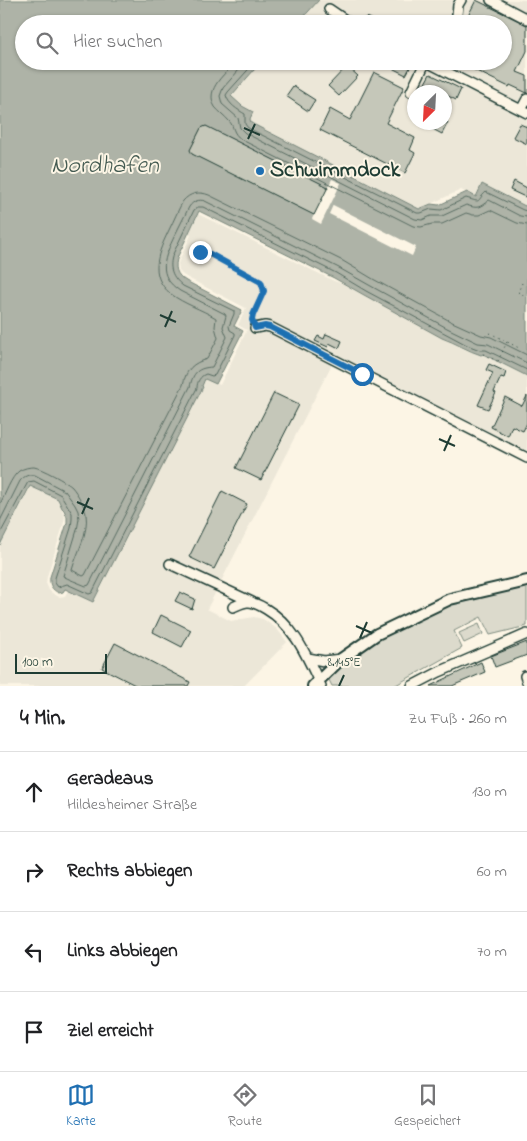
<!DOCTYPE html>
<html lang="de">
<meta charset="utf-8">
<style>
:root{--surface:#fff;--page:#f2f2f2;--text:#202124;--muted:#757577;--line:#e0e0e0;--accent:#1f6fb2}
body{margin:0;font-family:"Indie Flower",sans-serif;background:var(--page);color:var(--text)}
.compass{position:absolute;left:407px;top:85px;width:45px;height:45px;border-radius:50%;background:var(--surface);box-shadow:0 1px 4px #0004;rotate:204deg}
.scale{position:absolute;left:15px;bottom:12px;width:92px;box-sizing:border-box;padding-left:5px;border:2px solid #1f3d34;border-top:0;font-size:14px;line-height:18px;white-space:nowrap;color:#1f3d34;-webkit-text-stroke:4px #fcf5e5;paint-order:stroke}
.stop{position:absolute;width:15px;height:15px;margin:-11px;border:4px solid #1f6fb2;border-radius:50%;background:#fff}
.stop.end{background:#1f6fb2;border-color:#fff;box-shadow:0 1px 5px #0008}
.list{margin:0;padding:0;list-style:none}
h2{display:flex;justify-content:space-between;align-items:center;height:65px;margin:0;padding:0 20px;font-size:21px}
h2 small{font-size:16px;font-weight:400;color:var(--muted)}
.list li{display:grid;grid-template-columns:32px 1fr auto;gap:15px;align-items:center;box-sizing:border-box;height:80px;padding:0 20px;border-top:1px solid var(--line)}
.list b{display:block;font-size:19px;white-space:nowrap}
.list p{margin:0;font-size:16px;white-space:nowrap;color:var(--muted)}
.list em{font-size:16px;font-style:normal;color:var(--muted)}
.icon{flex:none;width:28px;height:28px;fill:none;stroke:currentColor;stroke-width:2;stroke-linecap:round;stroke-linejoin:round}
.map{position:relative;flex:none;width:527px;height:686px;overflow:hidden}
.search{position:absolute;background:var(--surface);box-shadow:0 1px 4px #0004;left:15px;right:15px;top:15px;height:55px;display:flex;align-items:center;gap:12px;box-sizing:border-box;padding:0 18px;border-radius:28px;color:var(--muted);font-size:19px}
.sheet{height:385px;background:var(--surface)}
nav{display:flex;justify-content:space-around;align-items:center;box-sizing:border-box;height:70px;border-top:1px solid var(--line);background:var(--surface);font-size:14px;color:var(--muted)}
nav a{display:grid;justify-items:center;gap:2px}
nav .on{color:var(--accent)}
.map>svg:first-child{display:block}
.built{fill:#ece7d8;fill-rule:evenodd}
.green{fill:#dcdacc;stroke:#7e8c80}
.water{fill:#aeb3a7;stroke:#758479}
.pier{fill:#fcf5e5}
.lines{fill:none;stroke-linecap:round;stroke-linejoin:round}
.shore{stroke:#586c62;stroke-width:1}
.building{fill:#c5c7b9;stroke:#1f3d34}
.minor-casing{stroke:#1f3d34;stroke-width:12}
.major-casing{stroke:#1f3d34;stroke-width:14}
.path{stroke:#1f3d34;stroke-width:1;stroke-dasharray:1 4;stroke-linecap:butt}
.minor{stroke:#fcf5e5;stroke-width:9}
.major{stroke:#fcf5e5;stroke-width:10}
.route{stroke:#1f6fb2;stroke-width:6}
.ticks{fill:none;stroke:#1f3d34;stroke-width:2}
.poi-dot{fill:#1f6fb2;stroke:#fcf5e5;stroke-width:2}
.labels{text-anchor:middle;dominant-baseline:central;stroke-width:4;stroke-linejoin:round;paint-order:stroke}
.poi-label{font-size:22px;font-weight:bold;fill:#1f3d34;stroke:#fcf5e5;text-anchor:start}
.water-label{font-size:24px;font-style:italic;fill:#435a51;stroke:#fcf5e5}
.ticks-label{font-size:12px;text-anchor:middle;fill:#1f3d34;stroke:#fcf5e5;stroke-width:4;stroke-linejoin:round;paint-order:stroke}
</style>
<div class="map">
<svg width="527" height="686" viewBox="0 0 527 686">
<rect width="100%" height="100%" fill="#fcf5e5"/>
<filter id="ink" filterUnits="userSpaceOnUse"><feTurbulence type="fractalNoise" baseFrequency=".02" numOctaves="2"/><feDisplacementMap in="SourceGraphic" scale="10" xChannelSelector="R" yChannelSelector="G"/><feConvolveMatrix kernelMatrix="1 2 1 2 8 2 1 2 1" color-interpolation-filters="sRGB"/></filter>
<g filter="url(#ink)">
<path class="built" d="M319 0H527V204L526 206 483 185 476 197 461 190 419 209 250 123V119L252 112 242 106 231 96 262 61H503V24H297ZM414 92H444V122H414Z
M198 214 334 281 343 284 464 349 481 355 483 354 527 376V450L519 448 336 356 207 609 231 621 254 617 263 619 277 629 287 642 244 686H0V545L31 486 58 499 65 517 63 526 47 576 46 583 49 590 52 593 59 597 65 596 68 590 93 602 206 378 220 385 247 330 238 325 246 308 188 278 183 275 179 271 178 263 191 235 188 234Z"/>
<path class="green" d="M527 582V626L490 635 481 617 454 631 462 648 394 686H332L329 680 336 667 378 635 449 600Z
M479 624 483 634 464 643 459 633Z"/>
<path class="water" d="M0 0H319L297 24H24V61H262L231 96 242 106 253 112 250 119 251 123 419 209 431 204 439 205 467 192 476 197 482 184 525 206 527 204V376L483 354 481 355C468 351 456 343 442 338L364 295 334 278 199 211 178 256C174 267 176 275 186 281L242 310 234 326 243 331 216 384 205 379 202 386 203 387 93 602 65 589 63 592 59 593C52 590 49 585 50 577L67 523V517L64 510 62 508 58 499 30 486 0 545Z"/>
<path class="pier" d="M332 179 341 183 321 224 312 219Z
M333 205 416 247 412 256 329 214Z"/>
<g class="lines">
<path class="shore" d="M237 61C226 73 204 89 215 107 219 112 225 116 229 121 235 127 231 132 242 140L413 226 421 227 432 224H442L466 213 473 215H479L490 210 517 223 527 225
M247 61 223 88 220 96 222 104 238 118 240 128 245 133 415 219 422 220 431 216H442L466 205C478 209 479 208 489 200L520 216 527 217
M256 61 228 92 226 95C228 104 238 110 245 114V124L248 128 417 213H421L431 209 441 210 466 198C483 203 475 202 486 192L523 210 527 211
M0 504C5 495 11 477 19 471 24 468 29 467 34 467 41 468 67 482 72 487 77 493 85 506 86 514 89 533 77 552 72 570L83 576 85 575 183 385C186 369 193 363 207 359L218 338 215 327 216 318C201 309 184 304 171 294 147 275 159 251 169 230 174 220 178 210 183 201 190 193 199 191 209 195L343 261 373 279 450 321 481 335 491 337 527 355
M0 521 20 481C24 476 29 474 35 475L65 491 75 505 78 511 79 519 77 530 63 576C68 579 79 583 86 586L89 585 190 387C193 372 198 368 212 367L227 337 223 327 226 316 225 314 180 291C156 275 164 258 175 235 180 226 184 216 189 207 193 201 199 199 205 201L339 268 369 285 447 328 478 343 488 344 527 363
M0 534 28 482 34 481 61 495 72 513V519L71 528 55 578V583L58 587 67 584 89 594 92 593 197 388C197 382 200 376 206 374L212 376 215 375 235 335V333L230 330 229 326 234 314V311L183 286C172 277 168 268 173 254L194 210 198 207H203L336 273 366 291 467 345 480 350H486L527 370"/>
</g>
<path class="building" d="M476 0 527 25V51L517 72 527 76V93L510 85 509 87 456 61H503V24H464Z
M378 61H406L412 64 406 75Z
M347 66 358 76 339 96 328 86Z
M374 72 404 87 386 123 415 138 410 150 415 153 405 173 320 130 330 109 350 120Z
M430 74 461 89 456 100 444 94V92H440L424 85Z
M293 86 315 100 308 111 286 96Z
M419 122H448L442 134Z
M520 124 527 127V144L513 137Z
M206 126 328 187 314 215 192 154 190 150 201 128Z
M514 181 527 188V192L525 197 510 190Z
M326 334 342 341 339 348 329 343 328 347 315 341 318 336 324 339Z
M489 364 506 372 504 378 501 377 494 392 496 393 488 409 478 405 493 373 486 370Z
M274 393 299 405 261 480 236 468Z
M527 396V423L523 431 512 426 508 436 491 427 505 397 522 406Z
M222 491 247 504 214 569 189 557Z
M180 592 195 599 192 609 175 601Z
M161 615 191 630 182 647 153 632Z
M527 642V655L495 667 491 656Z
M115 643 190 682 188 686H137L102 668Z
M481 662 485 672 452 686H430Z"/>
<g class="lines">
<defs>
<path id="minor" d="M491 0 527 19
M329 9 351 24
M365 24 367 23 369 24
M456 24 458 5 461 0
M425 61 527 113
M411 92 426 61
M521 110 527 99
M255 328 265 326 270 327 527 458
M170 564 252 602
M233 607C238 605 243 602 248 602 254 602 261 606 266 609 295 626 307 657 321 686
M308 658 324 661 341 659
M525 676 527 682
M412 686 439 672 527 634"/>
<path id="major" d="M313 686 341 659 377 634 450 599 527 581"/>
</defs>
<use href="#minor" class="minor-casing"/>
<use href="#major" class="major-casing"/>
<path class="path" d="M200 252 210 254 261 282 264 288V291L253 315V322
M522 283 518 292 527 297
M490 333 519 348
M483 354 505 365
M498 361 507 342"/>
<use href="#minor" class="minor"/>
<use href="#major" class="major"/>
</g>
</g>
<g class="lines" filter="url(#ink)">
<path class="route" d="M200 252 210 254 261 282 264 291 253 315 252 320 255 328 265 326 270 327 362 374"/>
</g>
<path class="ticks" d="M244 128 260 135M248 139 255 124M160 315 176 322M165 327 172 311M439 439 455 446M444 451 451 435M77 502 93 509M82 514 89 498M356 626 372 633M360 638 367 622M339 686 344 675"/>
<circle class="poi-dot" cx="260" cy="171" r="5"/>
<g class="labels">
<g class="poi-label">
<text x="270" y="171">Schwimmdock</text>
</g>
<g class="water-label">
<text x="105" y="166">Nordhafen</text>
</g>
</g>
<g class="ticks-label">
<text x="344" y="666">8.145°E</text>
</g>
</svg>
<svg class="compass" viewBox="-18 -18 36 36"><path d="M0-13l5 13h-10z" fill="#e53935"/><path d="M0 13l5-13h-10z" fill="#757577"/></svg>
<div class="scale">100 m</div>
<div class="stop" style="left:362px;top:374px"></div>
<div class="stop end" style="left:200px;top:252px"></div>
<div class="search"><svg class="icon" aria-label="search" viewBox="0 0 24 24"><circle cx="10" cy="10" r="6"/><path d="M15 15l6 6"/></svg>Hier suchen</div>
</div>
<section class="sheet">
<h2>4 Min.<small>Zu Fuß · 260 m</small></h2>
<ul class="list">
<li><svg class="icon" aria-label="ahead" viewBox="0 0 24 24"><path d="M12 20V5M6 11l6-6 6 6"/></svg><div><b>Geradeaus</b><p>Hildesheimer Straße</p></div><em>130 m</em></li>
<li><svg class="icon" aria-label="right" viewBox="0 0 24 24"><path d="M7 20v-9h11M14 6l5 5-5 5"/></svg><div><b>Rechts abbiegen</b></div><em>60 m</em></li>
<li><svg class="icon" aria-label="left" viewBox="0 0 24 24"><path d="M17 20v-9H6M10 6l-5 5 5 5"/></svg><div><b>Links abbiegen</b></div><em>70 m</em></li>
<li><svg class="icon" aria-label="arrive" viewBox="0 0 24 24"><path d="M6 21V4h12l-3 4 3 4H6"/></svg><div><b>Ziel erreicht</b></div></li>
</ul>
</section>
<nav>
<a class="on"><svg class="icon" aria-label="map" viewBox="0 0 24 24"><path d="M3 6l6-2 6 2 6-2v14l-6 2-6-2-6 2zM9 4v14M15 6v14"/></svg>Karte</a>
<a><svg class="icon" aria-label="directions" viewBox="0 0 24 24"><path d="M12 3l9 9-9 9-9-9zM9 14v-3h6M13 9l2 2-2 2"/></svg>Route</a>
<a><svg class="icon" aria-label="saved" viewBox="0 0 24 24"><path d="M7 4h10v16l-5-4-5 4z"/></svg>Gespeichert</a>
</nav>
